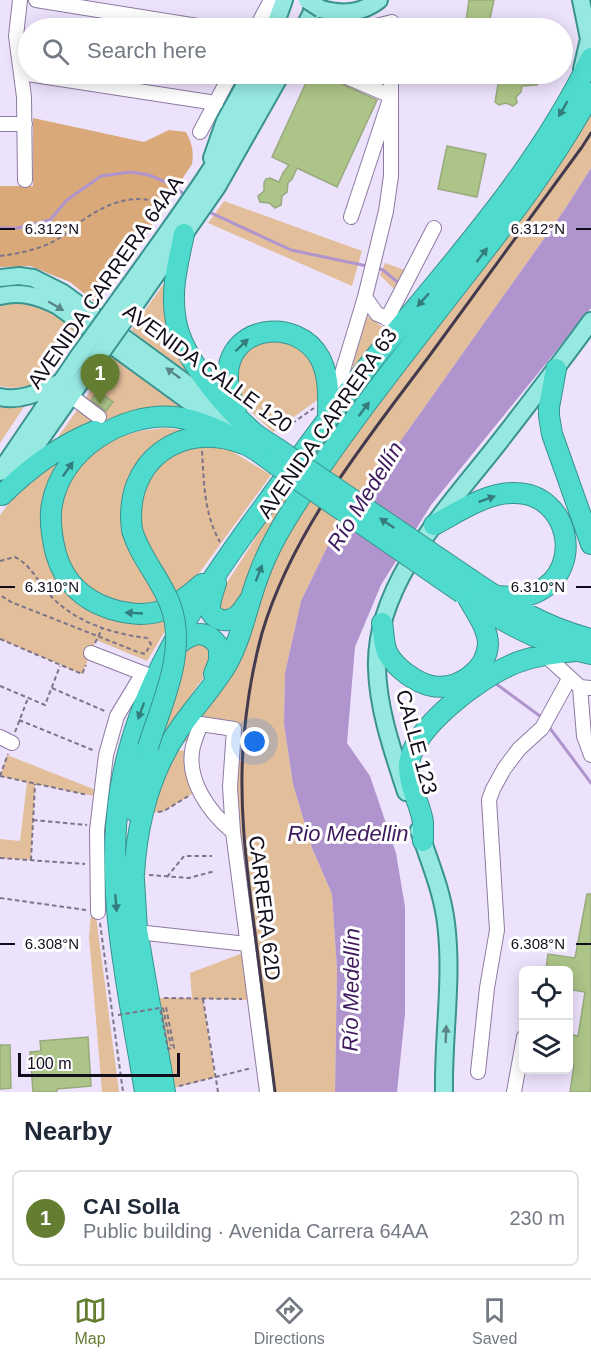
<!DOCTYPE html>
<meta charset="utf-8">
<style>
:root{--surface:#fff;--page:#f2f2f3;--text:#1f2937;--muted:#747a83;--line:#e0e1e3;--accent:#647e31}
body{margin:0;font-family:Arial,sans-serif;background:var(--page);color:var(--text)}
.controls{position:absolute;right:18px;bottom:18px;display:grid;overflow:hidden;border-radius:9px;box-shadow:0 3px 15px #0003}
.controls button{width:54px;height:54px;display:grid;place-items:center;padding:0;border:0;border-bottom:2px solid var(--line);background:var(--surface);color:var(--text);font:30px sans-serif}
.scale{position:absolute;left:18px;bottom:15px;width:162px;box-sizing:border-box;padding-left:6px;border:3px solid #130c1b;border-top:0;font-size:16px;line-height:21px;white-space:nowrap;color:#130c1b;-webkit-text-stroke:4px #fff;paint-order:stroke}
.you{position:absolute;left:255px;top:742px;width:21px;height:21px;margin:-15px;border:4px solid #fff;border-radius:50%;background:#1a73e8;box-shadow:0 0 0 9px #1a73e833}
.badge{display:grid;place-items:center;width:39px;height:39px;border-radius:50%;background:var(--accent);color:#fff;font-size:20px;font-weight:700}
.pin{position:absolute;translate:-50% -50px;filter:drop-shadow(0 2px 3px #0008)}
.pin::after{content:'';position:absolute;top:32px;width:21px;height:18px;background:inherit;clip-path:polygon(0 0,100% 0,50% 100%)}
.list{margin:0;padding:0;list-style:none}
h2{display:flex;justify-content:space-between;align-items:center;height:78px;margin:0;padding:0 24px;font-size:26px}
h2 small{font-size:20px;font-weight:400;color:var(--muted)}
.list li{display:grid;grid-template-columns:39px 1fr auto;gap:18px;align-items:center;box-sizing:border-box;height:96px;margin:0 12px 12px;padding:0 12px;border:2px solid var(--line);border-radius:9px}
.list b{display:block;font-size:22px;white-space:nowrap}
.list p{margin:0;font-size:20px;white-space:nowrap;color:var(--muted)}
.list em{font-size:20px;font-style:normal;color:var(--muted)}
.icon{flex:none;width:33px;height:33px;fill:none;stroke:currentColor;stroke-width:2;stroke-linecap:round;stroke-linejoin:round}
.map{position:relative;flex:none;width:591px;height:1092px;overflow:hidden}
.search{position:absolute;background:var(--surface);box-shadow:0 3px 15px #0003;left:18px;right:18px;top:18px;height:66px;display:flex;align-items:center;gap:15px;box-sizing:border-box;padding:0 21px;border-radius:33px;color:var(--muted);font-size:22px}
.sheet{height:186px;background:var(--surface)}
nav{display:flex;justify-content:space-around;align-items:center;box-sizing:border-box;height:84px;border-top:2px solid var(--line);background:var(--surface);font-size:16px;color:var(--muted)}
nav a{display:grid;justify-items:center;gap:3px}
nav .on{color:var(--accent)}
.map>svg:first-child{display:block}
.green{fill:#e3be9b}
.forest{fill:#daa979}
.water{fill:#af94cd}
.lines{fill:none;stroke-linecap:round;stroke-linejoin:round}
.stream{stroke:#af94cd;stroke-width:3}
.building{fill:#acc487;stroke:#98a97e;stroke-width:1.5}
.minor-casing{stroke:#8d7aa3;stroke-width:16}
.major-casing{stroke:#39938f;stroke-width:20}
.highway-casing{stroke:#39938f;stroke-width:22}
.path{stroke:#7c7488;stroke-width:2;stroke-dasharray:4.5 3;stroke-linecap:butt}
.minor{stroke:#fff;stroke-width:14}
.major{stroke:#95e9e1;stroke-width:16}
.highway{stroke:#4edbcd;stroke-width:20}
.rail{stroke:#433b4d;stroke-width:3}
.major-bridge-casing{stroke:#39938f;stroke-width:20;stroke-linecap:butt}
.highway-bridge-casing{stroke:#39938f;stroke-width:22;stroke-linecap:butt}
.path-bridge{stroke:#7c7488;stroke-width:2;stroke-dasharray:4.5 3;stroke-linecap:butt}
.major-bridge{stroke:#95e9e1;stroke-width:16}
.highway-bridge{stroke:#4edbcd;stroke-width:20}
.oneway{fill:#337e7d}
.oneway2{fill:#5a8688}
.ticks{fill:none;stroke:#130c1b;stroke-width:2}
.labels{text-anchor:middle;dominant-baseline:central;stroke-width:6;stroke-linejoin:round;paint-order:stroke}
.street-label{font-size:21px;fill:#130c1b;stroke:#fff}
.water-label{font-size:22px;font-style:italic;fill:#3f1b5e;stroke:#fff}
.ticks-label{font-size:15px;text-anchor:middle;fill:#130c1b;stroke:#fff;stroke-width:6;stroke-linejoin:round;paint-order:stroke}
</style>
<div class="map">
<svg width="591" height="1092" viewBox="0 0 591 1092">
<rect width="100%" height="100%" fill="#ede2fc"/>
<path class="green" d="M591 106V168L565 209 331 539 301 601 285 673 284 724 293 784 312 848 332 894 337 970 335 1092H271L237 811 239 728 199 722 190 742 180 741 264 586 295 520 327 472Z
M224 201 362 251 352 286 208 223Z
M385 263 405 270 395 290 380 275Z
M165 282 167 315 171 340 194 382 131 330Z
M9 302 40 305 77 327C56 359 46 396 0 386V305Z
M367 316 389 331 348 382Z
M258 340 292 341 315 361 323 388 316 401 273 432 234 396 237 357Z
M116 355 202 418 135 414 58 437Z
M26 404 0 443V406Z
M165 428 190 431 164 441 134 512 158 460 197 444 228 449 271 475 194 580 176 595 154 604H134L102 596 83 585 69 568 59 541 57 511 66 486 93 450 114 439 139 431Z
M72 449 64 461 55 570 69 597 109 618 176 613 147 661 96 640 82 674 0 639V515L13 498Z
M288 487 296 493 259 553 238 603 229 613 219 611 221 592Z
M192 639 213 648 208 671 160 738 147 719Z
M174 750 188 751 197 791 164 811 149 814Z
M7 755 96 790 94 796 35 784 31 860 0 858V839L20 841 27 782 0 776Z
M91 914 96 916 119 1092H102L89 937Z
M243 953 251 1000 203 999 215 1077 174 1088 158 998H192L190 973Z"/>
<path class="forest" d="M33 118 144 142 169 130 186 132C192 143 194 152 192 164L135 250 96 303 70 282 30 266 0 267V186H33Z"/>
<path class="water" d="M591 168V308L431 505 381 585 355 647 347 743 370 776 396 853 405 907V1014L397 1092H335L337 970 332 894 312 848 293 784 284 724 285 673 301 601 331 539 565 209Z"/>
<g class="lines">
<path class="stream" d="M207 211 291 250 367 266
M0 228H18L50 220 67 200 101 176 131 172 149 175 168 183 187 196
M376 268 383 270 400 284
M495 683 544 719
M549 727 591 783"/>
</g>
<path class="building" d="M469 0H494L488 28H465Z
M310 74H320L377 100 337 187 297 168 292 179 288 183 287 192 282 196 281 205 275 208 269 203 260 202 258 196 264 191V183L266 179 270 178 279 182 283 173 289 165 272 157Z
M495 74H543L537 85 522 86 521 92 516 97 517 103 513 106 506 103 499 105 495 102 499 79Z
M447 146 486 154 477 197 438 189Z
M98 391 113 402 106 411 91 400Z
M587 894H591V1092H570L574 1065 568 1064V1034L578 1036 585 992 568 989V970H546L548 954 575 958Z
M88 1037 91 1086 57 1089V1092H33L30 1052 41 1051 40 1041Z
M0 1045H10L11 1088 0 1089Z"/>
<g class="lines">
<defs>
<path id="minor" d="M20 0 16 36 24 97 25 180
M36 0 210 28
M256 28 271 0
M368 28 392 22
M21 73 216 103
M349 78 391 96 351 217
M0 124H25
M200 132 231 74
M365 297 377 314 395 321
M387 319 434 228
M71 396 99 417
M333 403 365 297 386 211 391 176V74
M91 653 150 676
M545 655 580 687 591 688
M580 687 584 736 591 755
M0 737 12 743
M233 832C210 813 185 780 193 746 195 739 198 731 201 724L234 729 230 787 233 832 267 1092
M98 912 97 830 106 755 117 716 143 673
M137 932 247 944
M478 1072 487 988 497 930 489 800 493 789 504 769 519 749 542 728 569 679
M514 1092 524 1037"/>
<path id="major" d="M581 0 589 39 582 69
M321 9C342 15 361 14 379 0
M274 28 284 0
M304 28 318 0
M322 28 336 18 347 13
M212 158 225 121 251 74
M0 278 19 276 33 278 63 293 224 411
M0 296C21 291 39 296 58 306L224 427
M117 303C170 229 225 155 268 74
M130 312 217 187 281 74
M0 397C22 402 42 391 61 382
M0 472 78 357
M12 480 91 367
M406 792C393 752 378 710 377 668 374 583 451 504 500 441 531 401 562 361 591 321
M419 830C429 861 442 890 446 923 453 979 443 1035 444 1092"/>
<path id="highway" d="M184 234C178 263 170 291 176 321 182 358 226 408 254 433 262 439 272 445 281 451
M556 369 549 407V416L552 434 591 544
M236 409C230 399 228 389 228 378 226 325 297 316 320 358 330 377 328 398 328 418
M2 495C30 467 59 446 95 431
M434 525C458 512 487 492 515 493 568 493 585 567 539 591 525 599 510 597 495 596
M132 530C123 462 180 419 244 444 255 448 265 457 275 464
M470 579C508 605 546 628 591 639
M216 583C214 590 210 599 210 607 210 619 226 624 235 617 241 614 244 608 248 602
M202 584C172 611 151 621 111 609 83 600 64 582 56 554 52 538 49 520 52 504 62 449 122 412 175 417 202 421 224 432 247 445
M471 600C507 625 548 646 591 654
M382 623C384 633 383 645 388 654 396 668 416 683 432 686 458 691 487 670 488 644 488 628 475 611 468 598
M173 649C188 635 204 625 219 647V661L214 674
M132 810 148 747
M423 841C423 835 423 828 423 822 420 803 408 785 409 764 413 727 479 679 511 665 531 656 553 654 574 651
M133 863 137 930 165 1092
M134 874C137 824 149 774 178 731 193 708 213 688 227 664 242 637 247 606 258 577 268 548 284 522 301 496 341 435 387 376 432 318 489 244 546 176 591 93
M145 1092C129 993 104 892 120 791 136 690 190 609 249 527 292 468 334 408 380 351 457 257 538 168 591 58"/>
</defs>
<use href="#minor" class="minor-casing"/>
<use href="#major" class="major-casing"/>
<use href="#highway" class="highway-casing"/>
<path class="path" d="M0 256C21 253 43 249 61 237 69 232 75 225 83 220 113 200 135 193 169 205
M280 432 314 408
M202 451C204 483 204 514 220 542
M0 561 15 557C31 565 38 582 50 595 74 622 113 634 147 638L151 644 145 654 138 652 11 602 0 595
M0 639 82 674 86 665
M95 643 102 629
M0 686 45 705 60 666
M52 688 107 712
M19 720 95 751
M15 732 28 698
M0 776 88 795
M0 776 8 754
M158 812 164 811 190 795
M33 820 87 825
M0 858 85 864
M31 860 35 784
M149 875 189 878 215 871
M167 877 184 856H212
M0 898 86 910
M100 923 123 1092
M164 998 242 999
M203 999 218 1092
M179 1086 252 1068"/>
<use href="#minor" class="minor"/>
<use href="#major" class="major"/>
<use href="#highway" class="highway"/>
<path class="rail" d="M275 1092C268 1036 261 981 254 925 246 864 238 799 244 736 247 702 253 666 262 633 293 529 366 441 430 355 480 286 531 217 582 147L591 133"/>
<defs>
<path id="major-bridge" d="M307 0 321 9
M78 357 117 303
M91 367 130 312"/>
<path id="highway-bridge" d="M281 451 470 579
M275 464 462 593
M132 530C140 557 160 578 170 604 188 651 162 702 148 747"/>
</defs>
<use href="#major-bridge" class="major-bridge-casing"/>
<use href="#highway-bridge" class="highway-bridge-casing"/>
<path class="path-bridge" d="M118 1015 160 1008 168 1049 174 1048 166 1007 163 1008 171 1046"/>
<use href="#major-bridge" class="major-bridge"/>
<use href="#highway-bridge" class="highway-bridge"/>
</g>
<defs><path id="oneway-solid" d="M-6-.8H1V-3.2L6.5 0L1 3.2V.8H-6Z" transform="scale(1.5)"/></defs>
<g class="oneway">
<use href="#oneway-solid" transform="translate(563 109) rotate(120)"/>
<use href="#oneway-solid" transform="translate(482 255) rotate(-52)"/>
<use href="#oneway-solid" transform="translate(423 300) rotate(131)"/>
<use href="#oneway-solid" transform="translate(242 345) rotate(-44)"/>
<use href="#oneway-solid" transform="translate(364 409) rotate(-53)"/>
<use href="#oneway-solid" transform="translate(68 469) rotate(-55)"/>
<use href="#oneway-solid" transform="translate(487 499) rotate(-20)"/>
<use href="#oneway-solid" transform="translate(387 523) rotate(-146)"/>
<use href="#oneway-solid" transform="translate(259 573) rotate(-69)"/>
<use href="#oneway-solid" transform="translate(134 613) rotate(-177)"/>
<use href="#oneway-solid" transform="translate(141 711) rotate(110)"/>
<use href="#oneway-solid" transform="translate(116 903) rotate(85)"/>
</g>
<g class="oneway2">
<use href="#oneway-solid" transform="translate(56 306) rotate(30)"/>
<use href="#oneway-solid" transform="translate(173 373) rotate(-144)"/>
<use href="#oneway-solid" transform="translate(446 1034) rotate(-88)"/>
</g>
<path class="ticks" d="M0 229H15M576 229H591M0 587H15M576 587H591M0 944H15M576 944H591"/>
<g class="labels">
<g class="street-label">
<text transform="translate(105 282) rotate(-55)">AVENIDA CARRERA 64AA</text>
<text transform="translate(208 368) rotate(36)">AVENIDA CALLE 120</text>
<text transform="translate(327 423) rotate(-55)">AVENIDA CARRERA 63</text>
<text transform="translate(417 742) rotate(75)">CALLE 123</text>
<text transform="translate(265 908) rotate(83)">CARRERA 62D</text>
</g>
<g class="water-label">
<text transform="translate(365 496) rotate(-58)">Río Medellín</text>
<text x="348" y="833">Rio Medellin</text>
<text transform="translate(351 990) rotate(-89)">Río Medellín</text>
</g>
</g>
<g class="ticks-label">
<text x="52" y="234">6.312°N</text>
<text x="538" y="234">6.312°N</text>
<text x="52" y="592">6.310°N</text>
<text x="538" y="592">6.310°N</text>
<text x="52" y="949">6.308°N</text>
<text x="538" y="949">6.308°N</text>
</g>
</svg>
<div class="controls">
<button><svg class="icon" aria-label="locate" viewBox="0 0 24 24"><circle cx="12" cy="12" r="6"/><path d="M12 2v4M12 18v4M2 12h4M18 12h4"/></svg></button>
<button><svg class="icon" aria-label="layers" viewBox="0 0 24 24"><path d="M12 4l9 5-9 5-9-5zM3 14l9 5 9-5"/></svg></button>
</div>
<div class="scale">100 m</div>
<div class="you"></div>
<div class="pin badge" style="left:100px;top:404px">1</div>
<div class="search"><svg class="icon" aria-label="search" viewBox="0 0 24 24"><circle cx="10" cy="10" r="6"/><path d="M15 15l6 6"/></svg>Search here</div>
</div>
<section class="sheet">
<h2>Nearby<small></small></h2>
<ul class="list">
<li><span class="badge">1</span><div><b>CAI Solla</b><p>Public building · Avenida Carrera 64AA</p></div><em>230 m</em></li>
</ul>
</section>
<nav>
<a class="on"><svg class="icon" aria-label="map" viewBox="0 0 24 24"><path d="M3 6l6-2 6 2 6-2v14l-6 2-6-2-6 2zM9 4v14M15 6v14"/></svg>Map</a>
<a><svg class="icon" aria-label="directions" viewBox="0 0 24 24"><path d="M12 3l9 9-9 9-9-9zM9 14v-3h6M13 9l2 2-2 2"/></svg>Directions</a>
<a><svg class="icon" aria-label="saved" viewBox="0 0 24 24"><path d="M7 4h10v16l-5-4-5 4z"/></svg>Saved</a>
</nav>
